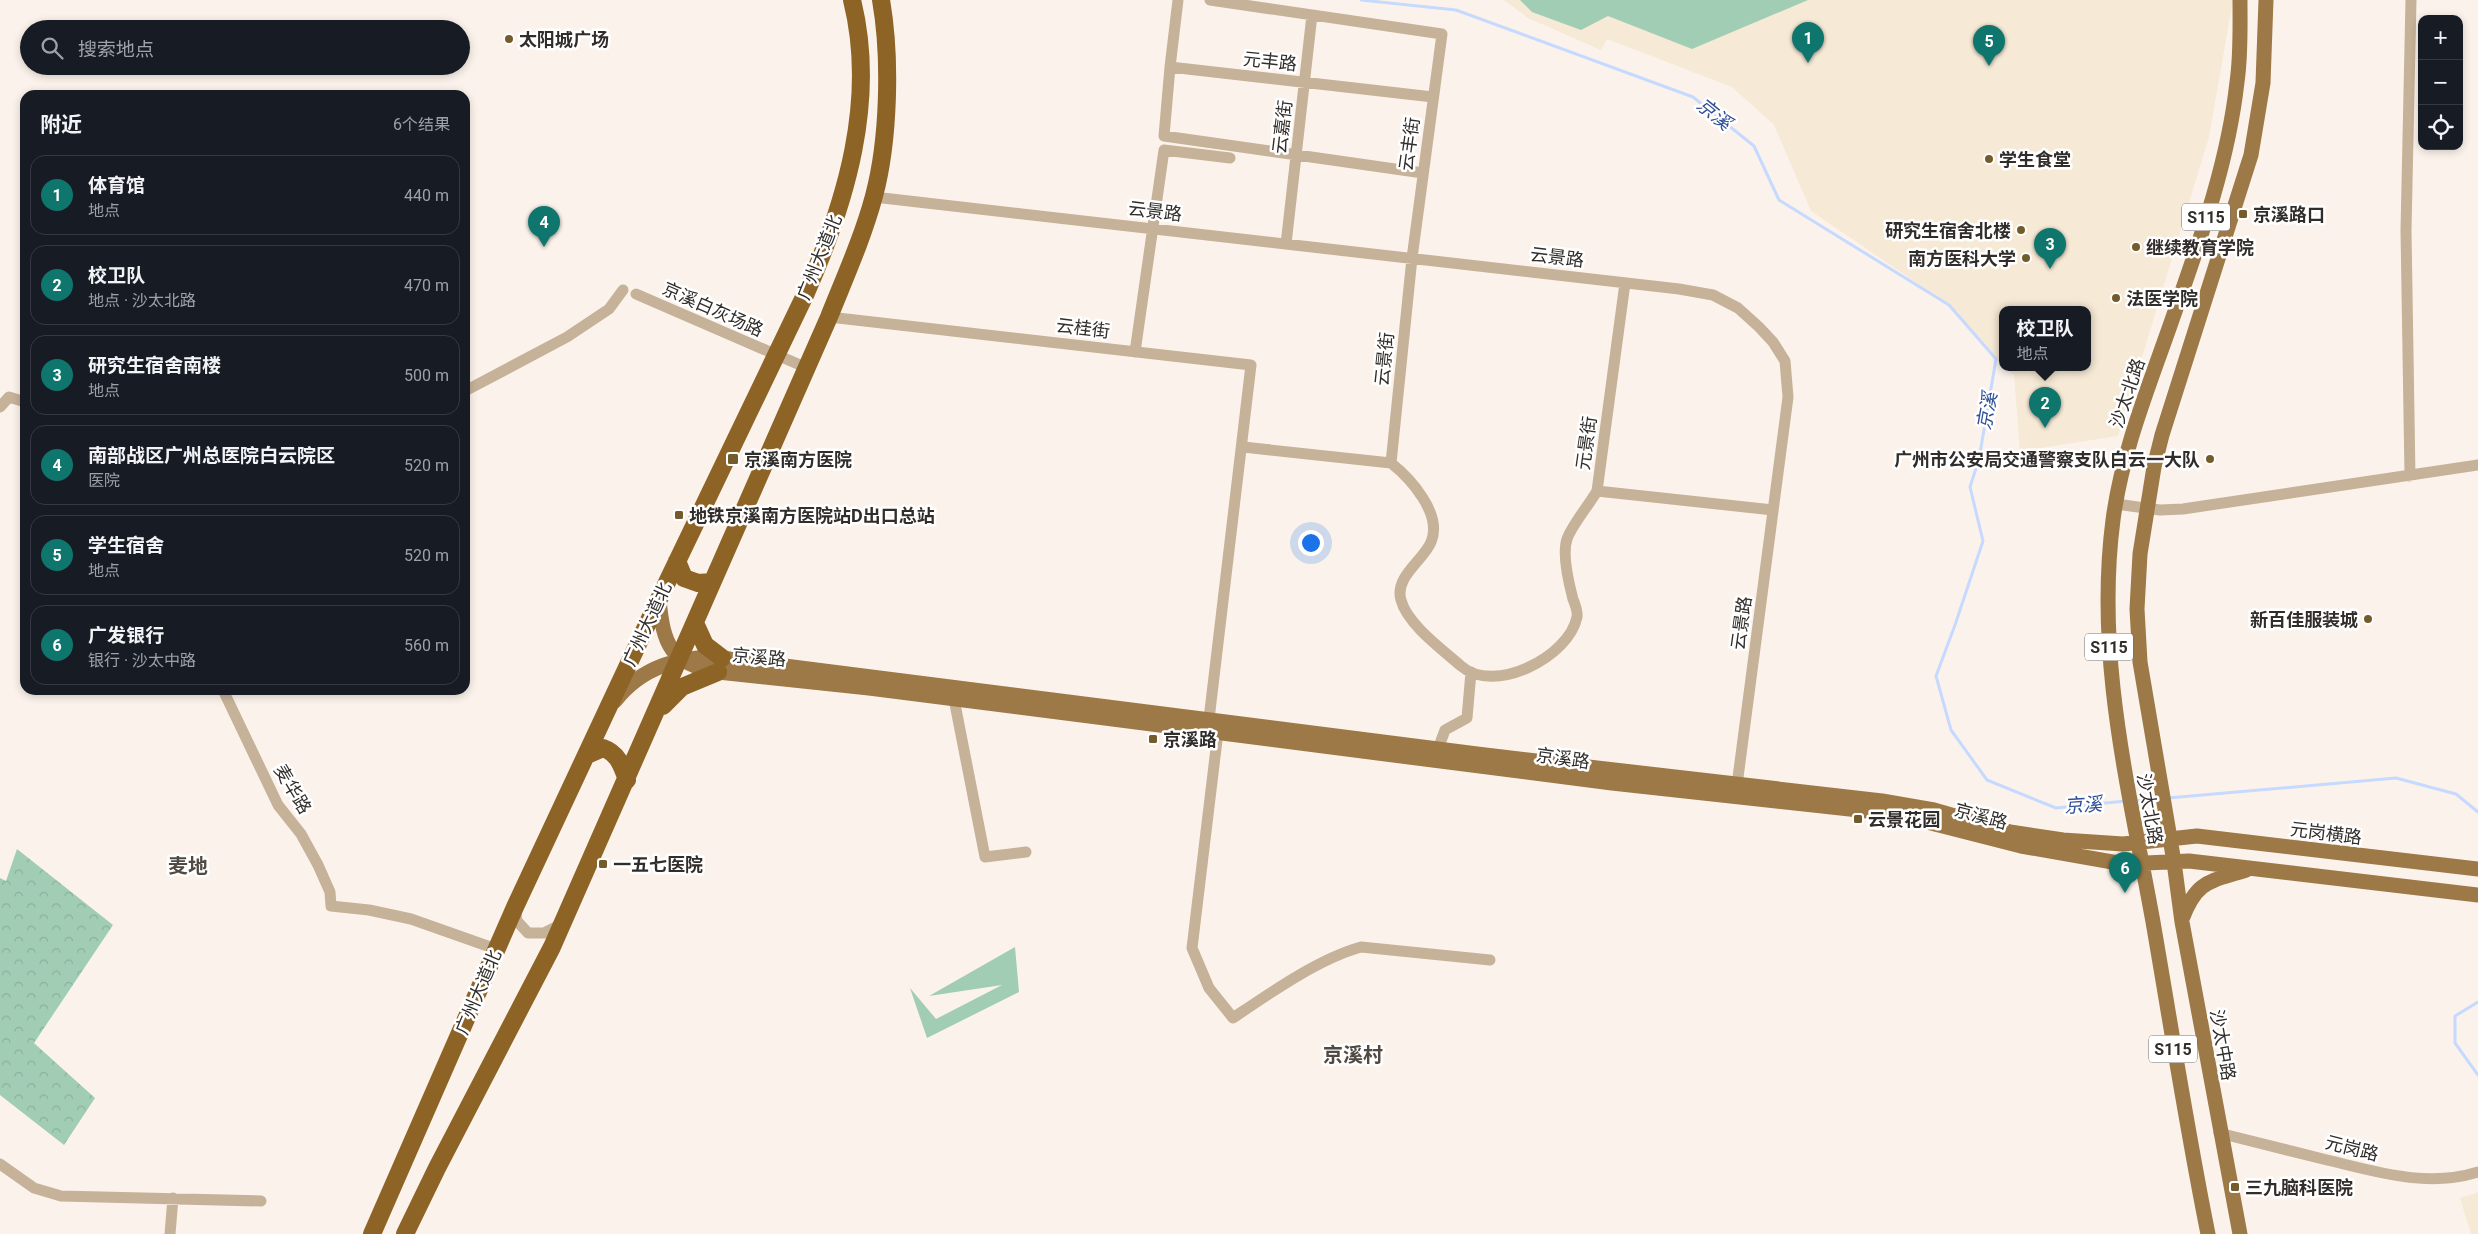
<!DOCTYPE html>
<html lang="zh">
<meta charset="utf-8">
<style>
:root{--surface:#171b24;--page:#242831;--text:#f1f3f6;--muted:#9ea1a6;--line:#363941;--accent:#0f766e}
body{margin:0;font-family:Roboto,"Noto Sans SC",sans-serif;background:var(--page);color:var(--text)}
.controls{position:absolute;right:15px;top:15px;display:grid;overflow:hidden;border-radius:10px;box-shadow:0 2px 8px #0003}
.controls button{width:45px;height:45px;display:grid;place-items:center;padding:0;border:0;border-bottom:1px solid var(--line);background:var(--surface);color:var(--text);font:25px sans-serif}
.you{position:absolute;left:1310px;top:542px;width:18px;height:18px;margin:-12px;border:4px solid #fff;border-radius:50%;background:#1a73e8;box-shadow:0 0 0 8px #1a73e833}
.badge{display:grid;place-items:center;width:32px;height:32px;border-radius:50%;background:var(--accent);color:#fff;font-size:16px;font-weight:700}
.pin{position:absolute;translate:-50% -41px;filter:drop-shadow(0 1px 2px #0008)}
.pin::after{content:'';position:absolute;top:26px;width:18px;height:15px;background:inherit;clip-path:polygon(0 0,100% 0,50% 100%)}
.popup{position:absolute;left:1999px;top:306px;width:92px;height:65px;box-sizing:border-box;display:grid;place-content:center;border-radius:10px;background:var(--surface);filter:drop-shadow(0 1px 4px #0005);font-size:16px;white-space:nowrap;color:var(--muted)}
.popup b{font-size:19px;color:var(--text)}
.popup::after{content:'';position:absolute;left:50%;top:100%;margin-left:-10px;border:10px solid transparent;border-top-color:var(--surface)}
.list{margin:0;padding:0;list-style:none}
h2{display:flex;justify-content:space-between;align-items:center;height:65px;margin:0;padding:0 20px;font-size:21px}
h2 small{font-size:16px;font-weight:400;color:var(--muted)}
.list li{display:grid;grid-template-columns:32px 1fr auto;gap:15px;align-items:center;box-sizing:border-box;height:80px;margin:0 10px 10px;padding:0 10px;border:1px solid var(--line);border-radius:15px}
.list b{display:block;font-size:19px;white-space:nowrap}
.list p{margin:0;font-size:16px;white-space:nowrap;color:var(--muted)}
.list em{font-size:16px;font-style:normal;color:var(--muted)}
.icon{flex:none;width:28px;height:28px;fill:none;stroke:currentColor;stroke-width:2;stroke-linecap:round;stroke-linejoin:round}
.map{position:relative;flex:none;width:2478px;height:1234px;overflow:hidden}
.search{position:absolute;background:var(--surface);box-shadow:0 2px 8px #0003;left:20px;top:20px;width:450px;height:55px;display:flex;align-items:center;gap:12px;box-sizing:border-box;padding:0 18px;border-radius:28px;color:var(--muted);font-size:19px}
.panel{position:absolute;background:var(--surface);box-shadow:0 2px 8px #0003;left:20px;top:90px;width:450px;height:605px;border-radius:15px}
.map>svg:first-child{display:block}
.education{fill:#f6e9d5}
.green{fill:#a1cdb5}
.forest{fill:url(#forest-crowns)}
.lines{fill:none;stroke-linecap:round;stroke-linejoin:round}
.stream{stroke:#c6d9ff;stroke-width:3}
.minor{stroke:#c6b298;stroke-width:11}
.major{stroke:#9d7947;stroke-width:15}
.highway{stroke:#8d6425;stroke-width:18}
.poi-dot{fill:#735b2b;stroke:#fff;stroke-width:2}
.labels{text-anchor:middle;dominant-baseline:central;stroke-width:5;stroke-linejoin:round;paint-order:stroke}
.shield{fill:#fff;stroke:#6e6c6a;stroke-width:1}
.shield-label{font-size:16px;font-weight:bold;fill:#302d2a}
.poi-label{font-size:18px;font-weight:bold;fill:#302d2a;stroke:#fff;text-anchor:start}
.street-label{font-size:18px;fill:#302d2a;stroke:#fff}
.water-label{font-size:19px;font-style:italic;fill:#2f4f97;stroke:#fff}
.quarter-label{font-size:20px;font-weight:bold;fill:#504a43;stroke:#fff}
</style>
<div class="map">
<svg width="2478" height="1234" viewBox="0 0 2478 1234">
<defs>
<pattern id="forest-crowns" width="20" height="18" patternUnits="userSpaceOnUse" patternTransform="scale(1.25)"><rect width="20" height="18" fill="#a1cdb5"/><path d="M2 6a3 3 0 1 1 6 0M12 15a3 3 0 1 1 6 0" fill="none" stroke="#8bb09c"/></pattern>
</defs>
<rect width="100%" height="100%" fill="#fbf3eb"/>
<path class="education" d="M1504 0H2233L2209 137 2118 436 2020 451 2014 375 2005 367H2088V309H2002V365L1949 305 1811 211 1774 125 1732 87 1607 39 1601 50 1528 18Z
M2478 1192V1234H2471L2460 1198Z"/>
<path class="green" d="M1520 0H1808L1692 49 1608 16 1581 30 1532 12Z
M1015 947 1019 992 927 1038 910 988 936 1019 1002 985 929 996Z"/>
<path class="forest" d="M17 849 113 925 34 1043 95 1098 64 1145 0 1095V878L6 881Z"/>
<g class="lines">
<path class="stream" d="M1361 0 1456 10 1693 97 1754 146 1779 200 1949 305 1996 359 1979 459 1970 487 1983 541 1955 625 1936 676 1951 730 1987 780 2056 808 2126 801
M2168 798 2396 778 2456 794 2478 812
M2135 801 2159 799
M2478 1002 2455 1016V1043L2478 1075"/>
<path class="minor" d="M1178 0 1170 67 1433 97
M1210 0 1442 34 1412 258 1391 463
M1170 67 1164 136 1423 173
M874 197 1679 289 1713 295 1738 308 1759 327 1773 342 1785 361 1788 397 1737 785
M1286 244 1312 15
M1625 283 1597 491 1773 510
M636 294 807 368
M829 317 1251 365 1209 719
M1135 352 1164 150 1230 158
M465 391 567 337 609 309 623 290
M0 407 9 397 25 402
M1243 447 1391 463
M1391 463C1410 478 1443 514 1431 542 1424 560 1394 577 1401 600 1407 624 1443 650 1461 666 1494 695 1569 657 1577 617 1578 612 1575 604 1573 599 1569 584 1562 554 1567 539 1572 525 1589 505 1597 491
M2410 476 2406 230 2411 0
M2116 504 2160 510 2183 509 2478 465
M223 690 278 805 301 834 318 865 330 892 331 906 369 910 411 919 496 949
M954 699 985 857 1026 852
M1218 732 1192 948 1209 988 1233 1018C1270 993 1318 959 1361 947L1490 960
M1438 749 1445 730 1467 718 1471 672
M515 909 517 921 528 933H544L562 924
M2219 1133C2255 1142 2291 1151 2327 1160 2378 1172 2427 1188 2478 1172
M0 1164 34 1188 61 1196 261 1201
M170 1234 173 1198"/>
<path class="major" d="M659 599C663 645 671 664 718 672L869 688 1612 783 1868 811 1927 822 2021 846 2124 864 2189 861 2478 895
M615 701C641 667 681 655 722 658L1477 754 1882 801 1934 810 2010 832 2063 840 2123 844 2197 836 2478 869
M2182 919C2197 880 2209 882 2246 870
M2208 1234C2187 1130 2171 1026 2153 922 2129 789 2095 657 2113 520 2122 451 2149 386 2172 320 2199 243 2228 164 2237 82 2241 55 2240 27 2240 0
M2240 1234 2182 922 2174 862 2140 662 2137 609 2140 554 2154 467 2162 435 2251 155 2263 83 2266 0"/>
<path class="highway" d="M677 561 684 578 698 583 712 582
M695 623 705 645 722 658
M663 706 682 687 718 672
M587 755 603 748C618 753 622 766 627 780
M372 1234 515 907 659 599 806 293C846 202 877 100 852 0
M405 1234 437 1168 552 947 829 317C845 277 863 237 874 196 889 140 891 57 881 0"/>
</g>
<g class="poi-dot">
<circle cx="509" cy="39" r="5"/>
<circle cx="1989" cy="159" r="5"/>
<rect x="2238" y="209" width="10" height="10" rx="2.5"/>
<circle cx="2021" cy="230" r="5"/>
<circle cx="2136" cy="247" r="5"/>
<circle cx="2026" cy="258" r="5"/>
<circle cx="2116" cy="298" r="5"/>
<rect x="727" y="453" width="12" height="12" rx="2.5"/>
<circle cx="2210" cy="459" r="5"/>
<rect x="674" y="510" width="10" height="10" rx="2.5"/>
<circle cx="2368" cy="619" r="5"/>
<rect x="1148" y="734" width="10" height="10" rx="2.5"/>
<rect x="1853" y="814" width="10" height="10" rx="2.5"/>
<rect x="598" y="859" width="10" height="10" rx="2.5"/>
<rect x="2230" y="1182" width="10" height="10" rx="2.5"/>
</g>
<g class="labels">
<g class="shield">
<rect x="2182" y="203.5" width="48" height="27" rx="4"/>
<rect x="2085" y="633.5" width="48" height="27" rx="4"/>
<rect x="2149" y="1035.5" width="48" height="27" rx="4"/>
</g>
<g class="shield-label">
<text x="2206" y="217">S115</text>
<text x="2109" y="647">S115</text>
<text x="2173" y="1049">S115</text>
</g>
<g class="poi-label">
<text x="519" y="39">太阳城广场</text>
<text x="1999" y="159">学生食堂</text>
<text x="2253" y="214">京溪路口</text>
<text x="2011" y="230" text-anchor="end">研究生宿舍北楼</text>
<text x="2146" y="247">继续教育学院</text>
<text x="2016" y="258" text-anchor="end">南方医科大学</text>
<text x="2126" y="298">法医学院</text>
<text x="744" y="459">京溪南方医院</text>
<text x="2200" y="459" text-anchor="end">广州市公安局交通警察支队白云一大队</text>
<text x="689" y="515">地铁京溪南方医院站D出口总站</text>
<text x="2358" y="619" text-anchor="end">新百佳服装城</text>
<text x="1163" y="739">京溪路</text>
<text x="1868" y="819">云景花园</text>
<text x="613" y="864">一五七医院</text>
<text x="2245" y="1187">三九脑科医院</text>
</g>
<g class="street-label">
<text transform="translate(1270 61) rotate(6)">元丰路</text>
<text transform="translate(1282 127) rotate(-83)">云嘉街</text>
<text transform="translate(1409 144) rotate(-82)">云丰街</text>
<text transform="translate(1155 211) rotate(7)">云景路</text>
<text transform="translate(819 257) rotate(-68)">广州大道北</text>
<text transform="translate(1557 257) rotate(7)">云景路</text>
<text transform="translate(713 309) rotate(24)">京溪白灰场路</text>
<text transform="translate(1083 328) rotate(7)">云桂街</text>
<text transform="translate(1384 359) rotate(-84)">云景街</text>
<text transform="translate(2127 393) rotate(-71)">沙太北路</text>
<text transform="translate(1586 443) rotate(-82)">元景街</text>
<text transform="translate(1741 623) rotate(-82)">云景路</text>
<text transform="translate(647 624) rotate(-65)">广州大道北</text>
<text transform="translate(759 657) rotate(5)">京溪路</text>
<text transform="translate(1563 758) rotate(8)">京溪路</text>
<text transform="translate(293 789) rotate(59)">麦华路</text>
<text transform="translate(2150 809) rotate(80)">沙太北路</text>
<text transform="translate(1981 816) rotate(15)">京溪路</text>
<text transform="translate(2326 833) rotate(7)">元岗横路</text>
<text transform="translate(478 992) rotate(-67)">广州大道北</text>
<text transform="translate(2223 1045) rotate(80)">沙太中路</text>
<text transform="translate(2352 1148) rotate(14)">元岗路</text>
</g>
<g class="water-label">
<text transform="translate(1714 114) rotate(39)">京溪</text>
<text transform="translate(1987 411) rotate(-80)">京溪</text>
<text transform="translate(2083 805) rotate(-4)">京溪</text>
</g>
<g class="quarter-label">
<text x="188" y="866">麦地</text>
<text x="1353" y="1055">京溪村</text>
</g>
</g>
</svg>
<div class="controls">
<button>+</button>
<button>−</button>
<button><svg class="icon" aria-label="locate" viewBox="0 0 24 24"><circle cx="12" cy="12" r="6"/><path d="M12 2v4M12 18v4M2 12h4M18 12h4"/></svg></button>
</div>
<div class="you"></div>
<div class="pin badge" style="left:1808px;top:63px">1</div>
<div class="pin badge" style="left:2045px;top:428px">2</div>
<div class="popup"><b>校卫队</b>地点</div>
<div class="pin badge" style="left:2050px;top:269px">3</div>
<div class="pin badge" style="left:544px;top:247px">4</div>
<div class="pin badge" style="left:1989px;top:66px">5</div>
<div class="pin badge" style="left:2125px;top:893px">6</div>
<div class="search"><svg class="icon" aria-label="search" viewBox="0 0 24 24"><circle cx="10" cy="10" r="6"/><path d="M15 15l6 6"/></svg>搜索地点</div>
<section class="panel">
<h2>附近<small>6个结果</small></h2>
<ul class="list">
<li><span class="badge">1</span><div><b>体育馆</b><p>地点</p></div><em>440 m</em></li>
<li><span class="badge">2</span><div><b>校卫队</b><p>地点 · 沙太北路</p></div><em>470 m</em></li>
<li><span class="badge">3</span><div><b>研究生宿舍南楼</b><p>地点</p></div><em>500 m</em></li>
<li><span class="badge">4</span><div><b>南部战区广州总医院白云院区</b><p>医院</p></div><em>520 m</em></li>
<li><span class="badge">5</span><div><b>学生宿舍</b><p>地点</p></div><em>520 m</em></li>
<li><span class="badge">6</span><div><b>广发银行</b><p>银行 · 沙太中路</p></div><em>560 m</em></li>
</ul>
</section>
</div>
